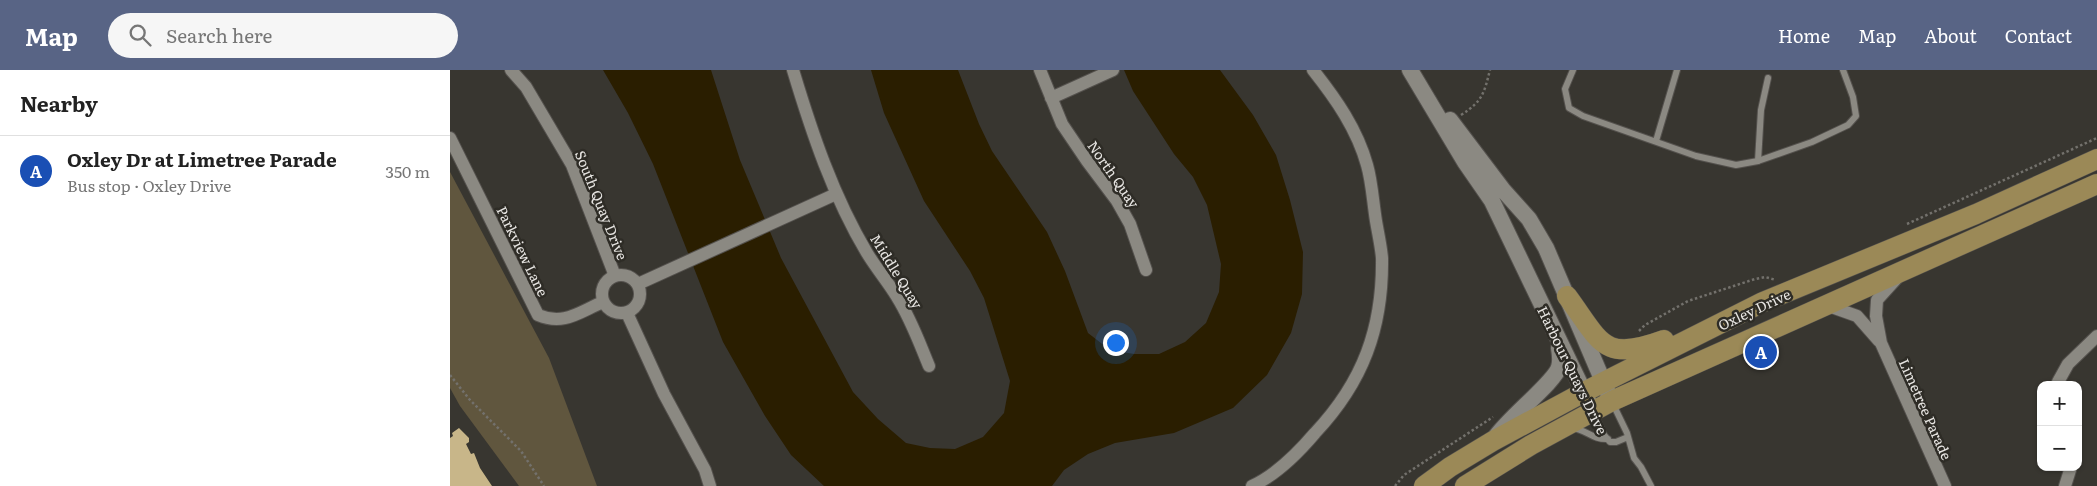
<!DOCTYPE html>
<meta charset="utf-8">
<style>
:root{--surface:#fff;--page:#f6f6f6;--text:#222;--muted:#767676;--line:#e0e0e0;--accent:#586485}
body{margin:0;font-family:Literata,serif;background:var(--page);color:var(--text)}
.controls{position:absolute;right:15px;bottom:15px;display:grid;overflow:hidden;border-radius:10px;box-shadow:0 1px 4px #0004}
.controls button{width:45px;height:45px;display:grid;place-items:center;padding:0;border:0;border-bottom:1px solid var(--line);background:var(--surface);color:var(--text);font:25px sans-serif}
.you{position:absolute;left:665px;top:272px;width:18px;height:18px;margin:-12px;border:4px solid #fff;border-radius:50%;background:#1a73e8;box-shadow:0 0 0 8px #1a73e833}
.badge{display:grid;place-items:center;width:32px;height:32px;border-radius:50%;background:var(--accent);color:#fff;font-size:16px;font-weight:700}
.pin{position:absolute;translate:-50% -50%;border:2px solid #fff;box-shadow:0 1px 5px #0006}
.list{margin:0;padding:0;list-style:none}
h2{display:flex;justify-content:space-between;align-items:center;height:65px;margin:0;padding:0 20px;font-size:21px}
h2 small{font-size:16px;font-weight:400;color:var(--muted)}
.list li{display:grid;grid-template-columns:32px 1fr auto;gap:15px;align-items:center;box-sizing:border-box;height:70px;padding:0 20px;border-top:1px solid var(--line)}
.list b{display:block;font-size:19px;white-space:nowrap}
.list p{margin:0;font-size:16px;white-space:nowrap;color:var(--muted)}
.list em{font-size:16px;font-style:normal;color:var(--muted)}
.icon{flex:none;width:28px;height:28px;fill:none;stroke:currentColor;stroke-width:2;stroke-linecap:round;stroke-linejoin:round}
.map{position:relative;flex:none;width:1647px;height:416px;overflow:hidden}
header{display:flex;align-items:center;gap:30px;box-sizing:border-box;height:70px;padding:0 25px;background:var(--accent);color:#fff}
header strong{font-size:24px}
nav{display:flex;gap:28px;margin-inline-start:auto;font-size:18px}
.search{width:350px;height:45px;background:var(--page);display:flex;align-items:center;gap:12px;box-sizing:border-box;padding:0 18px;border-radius:28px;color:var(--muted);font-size:19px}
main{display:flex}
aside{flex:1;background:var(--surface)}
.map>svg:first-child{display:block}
.green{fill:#60563e}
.water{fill:#2a1e00}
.building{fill:#c8b689}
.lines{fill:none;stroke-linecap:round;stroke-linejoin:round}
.service-casing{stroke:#54514d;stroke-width:8}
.minor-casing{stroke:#54514d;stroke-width:14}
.tertiary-casing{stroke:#54514d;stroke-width:18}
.primary-casing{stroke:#54514d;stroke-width:21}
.path{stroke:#73716c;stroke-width:2.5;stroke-dasharray:2.5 2.5;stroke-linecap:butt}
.service{stroke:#8b8982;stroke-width:6}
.minor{stroke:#8b8982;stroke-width:12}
.tertiary{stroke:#8b8982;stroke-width:16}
.primary{stroke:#9b8957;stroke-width:20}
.labels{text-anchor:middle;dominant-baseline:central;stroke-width:5;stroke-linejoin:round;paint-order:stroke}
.street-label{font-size:14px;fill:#e8e6e3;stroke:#2e2c26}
</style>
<header>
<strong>Map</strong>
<div class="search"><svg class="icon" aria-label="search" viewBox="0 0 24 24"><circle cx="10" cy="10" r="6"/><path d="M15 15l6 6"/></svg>Search here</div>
<nav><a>Home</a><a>Map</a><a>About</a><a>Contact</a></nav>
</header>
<main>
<aside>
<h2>Nearby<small></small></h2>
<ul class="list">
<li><span class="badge" style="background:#1a4fb4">A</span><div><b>Oxley Dr at Limetree Parade</b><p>Bus stop · Oxley Drive</p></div><em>350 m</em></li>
</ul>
</aside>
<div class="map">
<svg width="1647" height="416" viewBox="0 0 1647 416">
<rect width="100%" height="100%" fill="#383630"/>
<path class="green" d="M0 102 99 288 147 416H69L10 336 0 318Z"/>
<path class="water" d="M153 0H261L290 90 331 188 403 322 428 349 456 373 480 378 505 379 533 367 554 343 560 311 534 228 520 201 474 131 434 43 421 0H508L529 54 542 81 597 162 615 201 638 263 660 280 684 284H709L735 272 756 253 769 222 771 194 757 135 743 107 724 84 683 21 674 0H770L803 45 826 85 840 130 853 182 852 224 841 263 817 305 783 338 724 363 665 373 638 384 614 400 602 416H374L341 385 315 346 273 272 203 94 178 43Z"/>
<path class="building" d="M9 358 19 368V372L16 374 21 384 24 383 30 398 42 416H0V368L3 366 2 363Z"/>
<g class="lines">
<defs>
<path id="service" d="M1123 0 1115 19 1119 38 1133 46 1246 86 1286 95 1308 91 1362 72 1398 55 1406 46 1403 27 1393 0
M1206 71 1227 0
M1308 91 1311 40 1318 8
M1163 334 1177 363 1184 388 1191 397 1201 416
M1144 343 1154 365 1160 372H1166L1178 367
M1122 358C1136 359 1142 370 1158 369"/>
<path id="minor" d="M61 0 76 17 122 95 165 206
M343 0C362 63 383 126 417 183 426 198 438 212 447 227 461 249 469 272 479 296
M590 0 612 54 637 91 667 131 680 154 696 200
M601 28 663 0
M0 68 88 245C114 256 129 242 153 232
M152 224a19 19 0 1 1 38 0a19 19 0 1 1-38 0Z
M1447 208 1427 230 1426 246 1431 273 1495 416
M188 214 386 124
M1376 235 1407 246 1429 271
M177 243 214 324 255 400 260 416
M1609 315 1608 312 1618 294 1647 266
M802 416C826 405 848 383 865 363 913 312 933 258 932 188 931 176 928 163 926 151 923 133 922 112 917 95 907 59 886 29 863 0
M1615 416 1621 397"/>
<path id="tertiary" d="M960 0 1015 92 1042 131 1143 341
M1000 50 1053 120 1079 149 1096 178 1158 323
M1045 368C1057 349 1105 312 1109 297 1111 291 1110 284 1109 278"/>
<path id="primary" d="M1117 226C1151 272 1152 293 1214 270
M974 416 1000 397 1043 371 1134 322 1313 232 1526 144 1647 89
M1015 416 1081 375 1162 331 1647 114"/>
</defs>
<use href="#service" class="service-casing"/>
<use href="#minor" class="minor-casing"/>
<use href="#tertiary" class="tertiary-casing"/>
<use href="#primary" class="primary-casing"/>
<path class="path" d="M1011 45C1033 31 1034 23 1040 0
M1457 154 1647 68
M1189 261 1195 255 1238 231 1305 209 1315 207 1326 210
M0 305 20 330 71 381 94 416
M945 416 954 405 1043 347"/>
<use href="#service" class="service"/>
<use href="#minor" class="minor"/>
<use href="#tertiary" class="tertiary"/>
<use href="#primary" class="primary"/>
</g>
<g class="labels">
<g class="street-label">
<text transform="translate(664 104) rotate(55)">North Quay</text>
<text transform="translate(152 135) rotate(68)">South Quay Drive</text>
<text transform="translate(73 181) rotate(64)">Parkview Lane</text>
<text transform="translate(447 201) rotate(58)">Middle Quay</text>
<text transform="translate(1304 239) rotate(-25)">Oxley Drive</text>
<text transform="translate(1123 300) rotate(64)">Harbour Quays Drive</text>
<text transform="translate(1476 339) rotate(66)">Limetree Parade</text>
</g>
</g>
</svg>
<div class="controls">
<button>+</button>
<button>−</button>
</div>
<div class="you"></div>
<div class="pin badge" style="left:1311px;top:282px;background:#1a4fb4">A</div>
</div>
</main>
